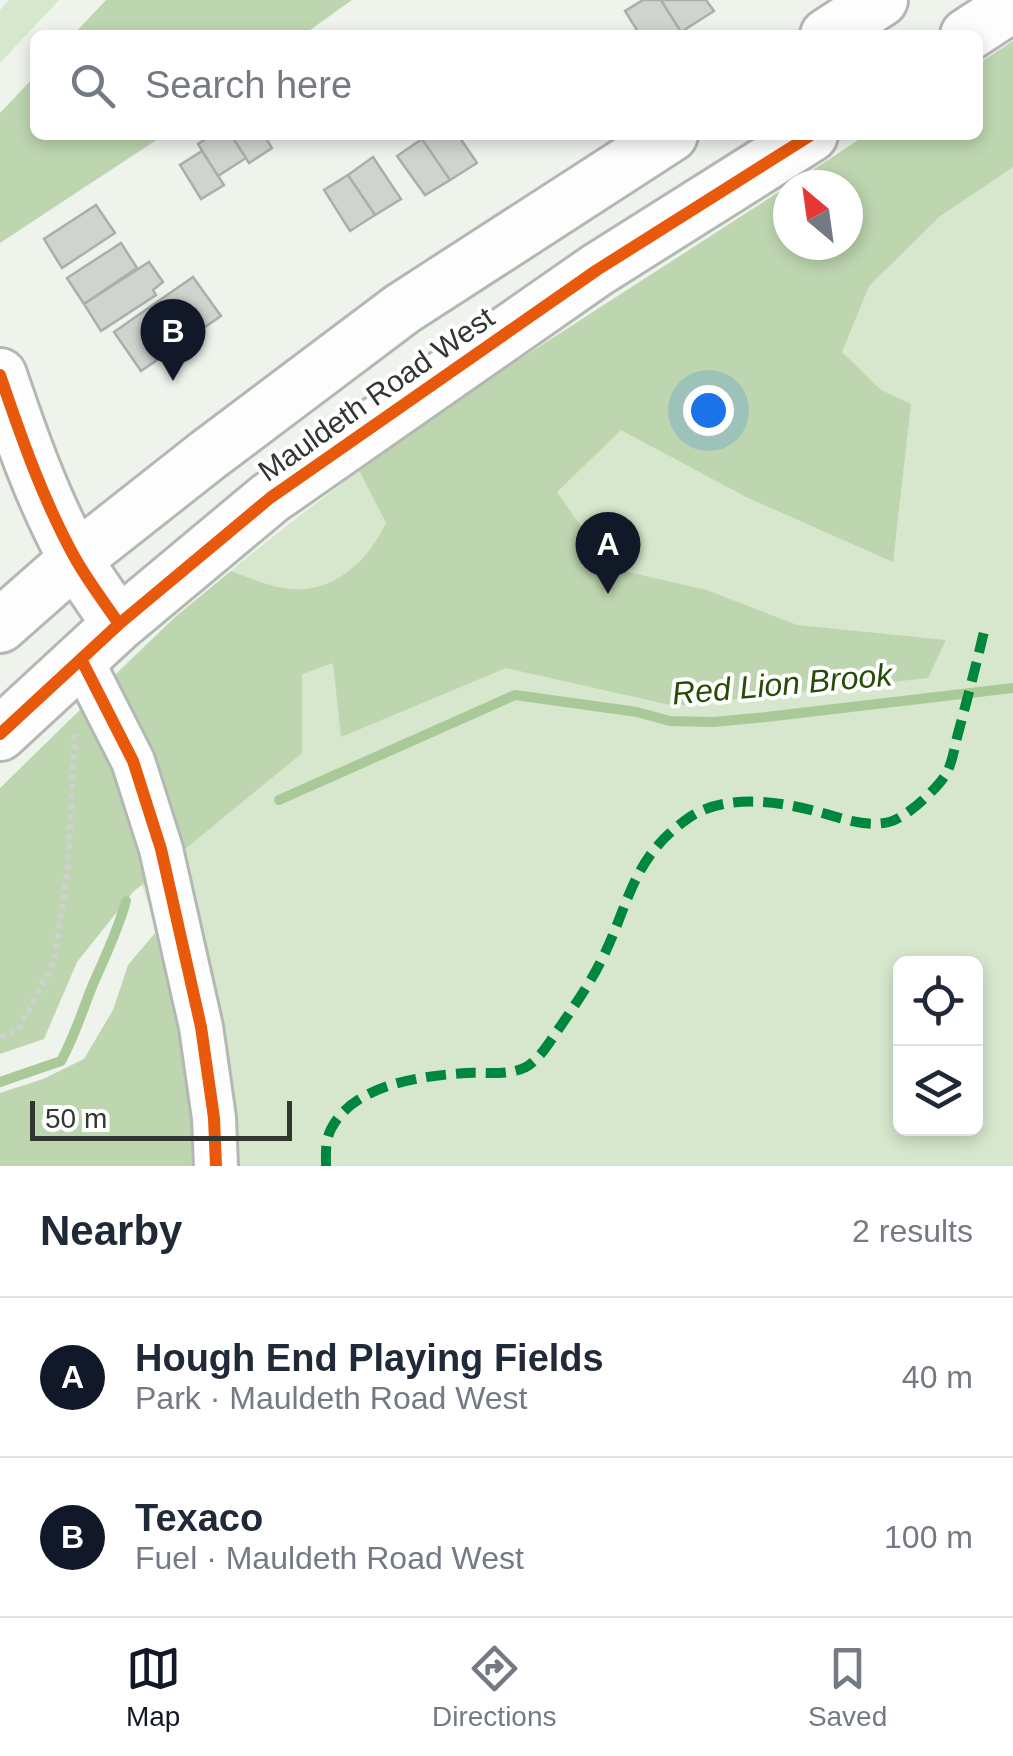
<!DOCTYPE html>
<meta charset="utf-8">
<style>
:root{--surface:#fff;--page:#f2f2f3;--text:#1f2937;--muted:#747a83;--line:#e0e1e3;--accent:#111827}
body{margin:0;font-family:Arial,sans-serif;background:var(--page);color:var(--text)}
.controls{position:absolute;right:30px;bottom:30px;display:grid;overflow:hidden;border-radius:15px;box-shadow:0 5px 15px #0003}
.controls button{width:90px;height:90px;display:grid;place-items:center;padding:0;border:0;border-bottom:2px solid var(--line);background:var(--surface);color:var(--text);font:50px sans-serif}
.compass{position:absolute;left:773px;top:170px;width:90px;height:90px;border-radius:50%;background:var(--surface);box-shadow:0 5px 15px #0003;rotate:331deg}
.scale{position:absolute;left:30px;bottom:25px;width:262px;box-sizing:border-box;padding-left:10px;border:5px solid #323631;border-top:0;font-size:28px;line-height:35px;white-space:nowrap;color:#323631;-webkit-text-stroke:8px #fff;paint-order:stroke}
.you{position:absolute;left:708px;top:410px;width:35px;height:35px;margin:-25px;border:8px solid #fff;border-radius:50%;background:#1a73e8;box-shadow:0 0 0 15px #1a73e833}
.badge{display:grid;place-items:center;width:65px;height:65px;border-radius:50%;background:var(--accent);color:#fff;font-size:32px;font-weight:700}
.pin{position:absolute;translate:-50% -82px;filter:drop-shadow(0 2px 5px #0008)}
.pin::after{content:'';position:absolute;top:52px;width:35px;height:30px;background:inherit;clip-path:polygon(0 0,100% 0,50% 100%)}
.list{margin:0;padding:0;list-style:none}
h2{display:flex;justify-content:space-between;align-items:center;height:130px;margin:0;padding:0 40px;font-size:42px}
h2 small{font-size:32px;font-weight:400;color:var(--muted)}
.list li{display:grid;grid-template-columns:65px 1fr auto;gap:30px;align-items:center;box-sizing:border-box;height:160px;padding:0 40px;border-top:2px solid var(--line)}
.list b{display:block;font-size:38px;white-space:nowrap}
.list p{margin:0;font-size:32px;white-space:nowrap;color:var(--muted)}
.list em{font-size:32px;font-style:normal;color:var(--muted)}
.icon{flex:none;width:55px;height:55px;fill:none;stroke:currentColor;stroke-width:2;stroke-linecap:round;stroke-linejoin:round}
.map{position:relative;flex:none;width:1013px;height:1166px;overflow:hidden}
.search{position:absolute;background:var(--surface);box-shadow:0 5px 15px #0003;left:30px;right:30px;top:30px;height:110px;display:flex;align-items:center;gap:25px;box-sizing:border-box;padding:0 35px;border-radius:15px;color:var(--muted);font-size:38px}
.sheet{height:450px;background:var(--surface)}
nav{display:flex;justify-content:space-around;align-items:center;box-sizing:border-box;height:140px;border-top:2px solid var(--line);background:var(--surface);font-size:28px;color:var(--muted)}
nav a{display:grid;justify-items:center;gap:5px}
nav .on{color:var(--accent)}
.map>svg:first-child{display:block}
.green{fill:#d6e7cd;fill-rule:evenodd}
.forest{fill:#bdd6b0}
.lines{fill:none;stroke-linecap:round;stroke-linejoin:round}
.stream{stroke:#aac999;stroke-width:10}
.building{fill:#d0d4cf;stroke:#abaea9;stroke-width:2.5}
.minor-casing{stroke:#b4b8b3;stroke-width:48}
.tertiary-casing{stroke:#b4b8b3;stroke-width:58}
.path{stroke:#ced1ce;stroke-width:6;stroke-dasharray:5 5;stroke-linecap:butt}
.minor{stroke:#fcfdfc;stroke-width:42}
.tertiary{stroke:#fcfdfc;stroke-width:52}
.quiet{stroke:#00873e;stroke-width:10;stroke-dasharray:20 10;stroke-linecap:butt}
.cycleway-casing{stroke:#fff;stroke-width:19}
.cycleway{stroke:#e8590c;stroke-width:12}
.labels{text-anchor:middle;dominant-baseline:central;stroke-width:8;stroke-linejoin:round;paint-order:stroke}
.street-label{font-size:30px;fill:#323631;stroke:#fff}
.water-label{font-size:32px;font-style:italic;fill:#264c05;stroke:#fff}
</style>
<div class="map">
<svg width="1013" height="1166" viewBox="0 0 1013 1166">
<rect width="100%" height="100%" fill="#eef3ec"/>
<path class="green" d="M9 0H59L0 63V10Z
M1013 41V1166H200V1116L158 931 131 854 115 674C219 574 333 487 452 405L788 186V245H848V185H790L866 135H978V64ZM900 964H976V1128H900Z"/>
<path class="forest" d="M106 0H352L303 35H73Z
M1013 41V167L939 217 869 286 842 352 881 390 911 404 893 562 746 497 621 430 557 492 610 568 707 590 797 625 946 640 928 678 675 706 506 668 341 737 333 663 302 674V753L133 892 77 962 44 1039 0 1054V788L175 617 231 571C248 577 265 585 283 588 330 597 367 563 386 523L359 470 500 372 788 186V245H848V185H790L866 135H978V64Z
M35 76V135H164L0 243V113Z
M155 933 180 1026 194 1115 193 1166H0V1093L43 1079 84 1059 113 1010 128 965Z"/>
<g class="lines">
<path class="stream" d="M279 800 515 695 637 712 670 721 713 722 766 717 1013 688
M0 1082 61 1061C75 1036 83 1008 94 982 106 955 118 930 126 901"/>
</g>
<path class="building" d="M643 0H661L681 32 676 35H640L625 11Z
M661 0H706L714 11 681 32Z
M212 135H231L246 158 218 176 198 144Z
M231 135H264L272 148 249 163Z
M429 135H458L477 163 450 180 422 139Z
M422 139 450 180 425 195 397 156Z
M202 151 224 185 201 199 180 165Z
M373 157 401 199 375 215 348 175Z
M348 175 375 215 350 231 324 190Z
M96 205 115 233 62 268 44 239Z
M121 243 137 268 84 304 67 278Z
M149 262 163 282 153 290 156 295 101 331 84 304Z
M193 277 221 316 141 371 114 332Z"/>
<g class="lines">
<defs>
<path id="minor" d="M81 659 133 761 161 849 201 1027 214 1118 216 1166"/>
<path id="tertiary" d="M827 35 881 0
M967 35 1013 5
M0 375C21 437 43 500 75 558 88 581 104 602 119 624
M0 626 76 559 208 455 402 309 671 135
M0 734 119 624 270 498 597 270 811 135"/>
</defs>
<use href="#minor" class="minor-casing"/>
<use href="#tertiary" class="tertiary-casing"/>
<path class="path" d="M0 1037 18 1030 54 962 68 866 75 731"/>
<use href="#minor" class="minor"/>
<use href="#tertiary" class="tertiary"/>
<path class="quiet" d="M326 1166C326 1153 325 1141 331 1129 354 1084 421 1076 466 1073 485 1072 508 1076 526 1067 541 1058 550 1041 560 1027 574 1006 589 985 600 963 630 905 630 858 690 817 725 794 777 801 815 811 839 817 864 828 889 822 906 818 937 789 946 774 953 762 955 743 959 730 968 696 977 662 985 627"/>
<defs>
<path id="cycleway" d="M0 375C21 437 43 500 75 558 88 581 104 602 119 624
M81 659 133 761 161 849 201 1027 214 1118 216 1166
M0 734 119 624 270 498 597 270 811 135"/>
</defs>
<use href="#cycleway" class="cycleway-casing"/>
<use href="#cycleway" class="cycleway"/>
</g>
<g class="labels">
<g class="street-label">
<text transform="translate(376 394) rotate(-35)">Mauldeth Road West</text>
</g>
<g class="water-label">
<text transform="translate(782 684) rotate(-5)">Red Lion Brook</text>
</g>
</g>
</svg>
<div class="controls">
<button><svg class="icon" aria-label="locate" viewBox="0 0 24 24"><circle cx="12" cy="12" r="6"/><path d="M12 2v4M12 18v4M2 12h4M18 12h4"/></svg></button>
<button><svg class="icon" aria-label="layers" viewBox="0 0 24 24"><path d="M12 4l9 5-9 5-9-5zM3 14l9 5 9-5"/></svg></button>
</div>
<svg class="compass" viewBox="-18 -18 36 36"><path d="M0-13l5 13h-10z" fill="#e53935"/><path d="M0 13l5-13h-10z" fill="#747a83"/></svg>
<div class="scale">50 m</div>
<div class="you"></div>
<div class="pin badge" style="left:608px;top:594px">A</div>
<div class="pin badge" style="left:173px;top:381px">B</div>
<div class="search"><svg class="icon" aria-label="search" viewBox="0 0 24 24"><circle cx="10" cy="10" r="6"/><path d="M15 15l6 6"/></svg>Search here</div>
</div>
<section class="sheet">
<h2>Nearby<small>2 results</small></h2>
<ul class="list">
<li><span class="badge">A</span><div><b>Hough End Playing Fields</b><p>Park · Mauldeth Road West</p></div><em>40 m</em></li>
<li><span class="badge">B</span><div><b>Texaco</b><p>Fuel · Mauldeth Road West</p></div><em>100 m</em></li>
</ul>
</section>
<nav>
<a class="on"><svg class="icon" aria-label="map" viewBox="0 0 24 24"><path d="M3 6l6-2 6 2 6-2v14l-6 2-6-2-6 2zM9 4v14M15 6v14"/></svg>Map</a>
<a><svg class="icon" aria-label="directions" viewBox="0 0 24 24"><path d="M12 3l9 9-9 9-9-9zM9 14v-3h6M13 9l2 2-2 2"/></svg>Directions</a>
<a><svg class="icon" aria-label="saved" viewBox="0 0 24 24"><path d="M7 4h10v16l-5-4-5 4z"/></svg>Saved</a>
</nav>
